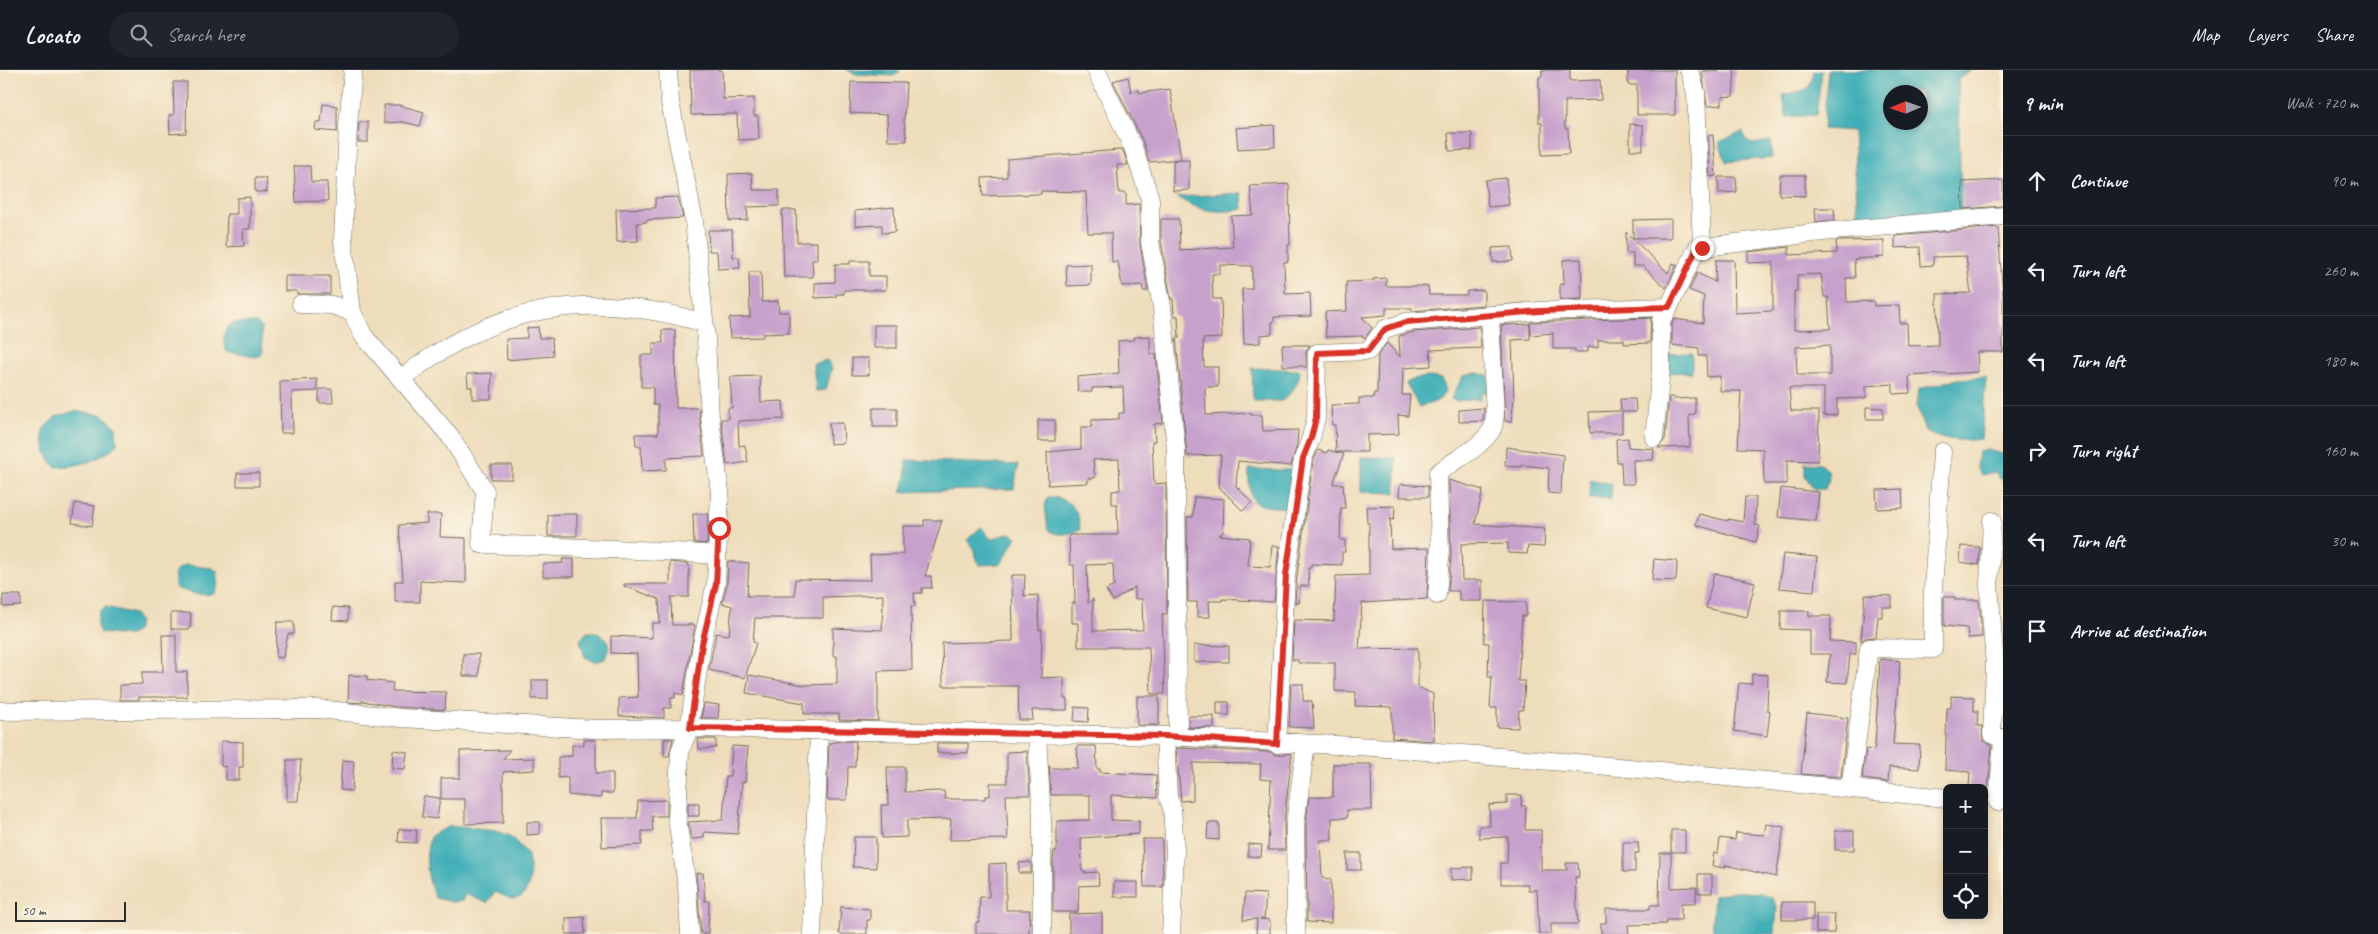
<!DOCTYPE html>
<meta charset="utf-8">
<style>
:root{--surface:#171b24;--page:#20242c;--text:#f1f3f6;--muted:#9ea1a6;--line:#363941}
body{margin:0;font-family:Caveat,sans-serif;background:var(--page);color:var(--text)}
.controls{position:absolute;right:15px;bottom:15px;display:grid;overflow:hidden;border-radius:8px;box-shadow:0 2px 8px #0003}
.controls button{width:45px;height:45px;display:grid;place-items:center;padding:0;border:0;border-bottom:1px solid var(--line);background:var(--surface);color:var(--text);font:25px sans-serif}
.compass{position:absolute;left:1883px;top:15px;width:45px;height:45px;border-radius:50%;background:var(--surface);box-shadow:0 2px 8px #0003;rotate:268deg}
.scale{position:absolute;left:15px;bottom:12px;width:111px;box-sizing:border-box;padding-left:5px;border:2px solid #2b2b2b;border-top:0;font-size:14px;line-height:18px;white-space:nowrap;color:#2b2b2b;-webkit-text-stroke:4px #fcf5e5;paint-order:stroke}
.stop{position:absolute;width:15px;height:15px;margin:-11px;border:4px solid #d93025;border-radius:50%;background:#fff}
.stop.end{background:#d93025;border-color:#fff;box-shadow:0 1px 5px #0008}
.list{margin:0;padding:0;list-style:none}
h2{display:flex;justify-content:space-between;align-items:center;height:65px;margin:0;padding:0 20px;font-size:21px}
h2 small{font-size:16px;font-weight:400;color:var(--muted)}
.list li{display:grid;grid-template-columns:32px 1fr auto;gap:15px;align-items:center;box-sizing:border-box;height:90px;padding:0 20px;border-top:1px solid var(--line)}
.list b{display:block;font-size:19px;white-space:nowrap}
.list em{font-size:16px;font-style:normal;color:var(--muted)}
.icon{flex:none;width:28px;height:28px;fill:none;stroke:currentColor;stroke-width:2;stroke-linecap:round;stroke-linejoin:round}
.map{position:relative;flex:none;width:2003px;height:864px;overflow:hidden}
header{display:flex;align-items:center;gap:30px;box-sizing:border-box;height:70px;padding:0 25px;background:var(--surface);border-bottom:1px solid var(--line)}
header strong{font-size:24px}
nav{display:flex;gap:28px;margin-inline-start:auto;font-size:18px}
.search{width:350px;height:45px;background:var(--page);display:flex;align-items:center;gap:12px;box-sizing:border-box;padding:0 18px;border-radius:28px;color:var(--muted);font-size:19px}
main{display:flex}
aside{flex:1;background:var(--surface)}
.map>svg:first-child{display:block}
.water{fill:#3fafb7;stroke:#356d71;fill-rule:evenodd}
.building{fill:#c6a1cc;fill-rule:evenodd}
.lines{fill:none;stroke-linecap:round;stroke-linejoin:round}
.minor-casing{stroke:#6f695d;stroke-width:19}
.minor{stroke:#fff;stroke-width:18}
.route{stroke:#d93025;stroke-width:6}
</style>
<header>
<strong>Locato</strong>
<div class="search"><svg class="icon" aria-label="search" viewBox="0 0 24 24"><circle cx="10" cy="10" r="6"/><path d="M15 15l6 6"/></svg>Search here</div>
<nav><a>Map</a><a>Layers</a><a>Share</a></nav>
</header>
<main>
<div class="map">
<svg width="2003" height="864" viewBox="0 0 2003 864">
<rect width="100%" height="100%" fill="#fcf5e5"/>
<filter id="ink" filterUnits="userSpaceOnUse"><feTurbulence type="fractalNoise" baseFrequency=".02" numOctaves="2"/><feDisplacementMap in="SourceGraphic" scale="10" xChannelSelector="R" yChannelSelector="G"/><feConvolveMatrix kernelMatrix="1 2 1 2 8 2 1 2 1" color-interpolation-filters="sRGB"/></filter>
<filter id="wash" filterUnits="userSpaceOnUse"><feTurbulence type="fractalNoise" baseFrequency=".0096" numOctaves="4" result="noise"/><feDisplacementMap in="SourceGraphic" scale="20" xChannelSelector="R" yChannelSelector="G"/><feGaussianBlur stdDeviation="1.12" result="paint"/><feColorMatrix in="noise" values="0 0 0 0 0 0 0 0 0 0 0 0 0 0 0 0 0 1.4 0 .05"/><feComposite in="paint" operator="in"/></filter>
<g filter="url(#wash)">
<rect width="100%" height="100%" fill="#edb"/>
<path class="water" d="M847 0H899V3L894 6 856 4Z
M1822 0 1816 45 1786 47 1783 25C1803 20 1811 23 1814 1Z
M1828 0H1972L1958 9 1961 142 1858 151 1853 61 1823 59ZM1890 22H1920V52H1890Z
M1743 62 1746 70 1752 74 1771 71 1772 88 1726 92 1719 72Z
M1242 123 1243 139C1218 144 1198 141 1177 127Z
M235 253H257L261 257 263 282 262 285 255 287 227 282C222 270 222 257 235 253Z
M1692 283V302L1666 303V284Z
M827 290 832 298 826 320 816 321 813 294Z
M1252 298 1300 300C1300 313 1292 323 1282 331H1253Z
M1476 303 1488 305 1490 321 1481 323V329L1456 331 1451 329 1463 306Z
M1430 307 1441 309 1446 319C1440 334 1433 332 1419 337L1406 313 1417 308Z
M1986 307 1981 369C1960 372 1944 370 1925 361L1917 337 1919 319 1958 309Z
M75 341 103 345 116 357 117 375C97 392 81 396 55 397 44 384 43 375 43 359L55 347Z
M1987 380 2003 384V408L2000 409 1995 402 1981 405C1974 396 1976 391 1979 382Z
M1361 387 1396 388V423L1361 422Z
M906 390 1018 395 1014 419 901 422 906 407Z
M1805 393 1820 394 1828 400 1829 409 1825 419H1814L1805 406Z
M1249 399 1291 400 1290 438C1255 436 1248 438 1249 399Z
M1590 409 1612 414 1611 428H1589Z
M1048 427C1069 427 1080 440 1080 460 1071 464 1056 467 1048 460L1045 436Z
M981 457 991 469 1010 463 1017 467 1001 494 979 495 973 478 967 470Z
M186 495 212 498 217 501 219 515 214 524C201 526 186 523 175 517V502L179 498Z
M106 537 134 544 139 551 137 561 128 566 100 563 97 556 99 541Z
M587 562H596L607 569 609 578 605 589 595 592 585 587 580 570Z
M450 756 496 761 510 766 528 784C530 797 534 827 514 829 508 829 501 824 495 822L487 833 465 824 462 831 452 832 435 828C427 809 423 785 431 765Z
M1733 821 1760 823 1772 828 1777 837 1775 864H1714L1712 850 1714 826Z"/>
<g id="blocks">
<path class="building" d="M690 0H722L723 29 754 28V46H758L759 69 738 70 737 44 691 45Z
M1542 0H1570V11L1600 10 1601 30 1565 31V59H1568L1569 84 1542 85V53H1539V7H1542Z
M1628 0H1675V45H1637V15H1628Z
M1735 0 1733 26 1722 27V35L1707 36 1702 1Z
M1128 7 1131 22 1139 20V23L1170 19 1181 89 1149 92 1143 72 1113 11Z
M173 12H187L186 63 170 64 169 45H174Z
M851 12 906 13 904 51 907 71H888L887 45 850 43Z
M323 34 337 36V62L315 60 316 52H321Z
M384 35H399L424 42 420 56 403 52 384 53Z
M359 52H368V72H358Z
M1630 54 1643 55V80H1630Z
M1274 55 1275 77 1238 79 1236 58Z
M1448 63H1472V80L1449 81Z
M1708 65H1713L1716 106 1710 107Z
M1120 80H1123L1128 95H1117L1119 123H1126V135L1139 134 1140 174 1148 221H1143L1142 215 1122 216 1118 192H1112L1111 163H1088L1086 122 1041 121V124L983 126 982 108 1007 107V89Z
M1189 90V120L1173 121V91Z
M294 96H310L311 112H327L328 131 296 132Z
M752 103 753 120H779V136L747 137 748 150 729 151 728 104Z
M1780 105H1805V126L1779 125Z
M1718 107H1736L1737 122 1719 123Z
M255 108H266L267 122H255Z
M1506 108 1509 135 1488 137 1485 110Z
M2003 110V136L1963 139 1962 112Z
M1289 114 1290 175H1288V192H1284L1285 224 1310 223 1311 246 1274 247V252H1272V264L1260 265V273L1244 274 1242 219H1252V196L1220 195V204H1212L1213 229H1221L1222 268 1203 269 1204 297H1218V317H1206L1205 320 1206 345 1251 343V345H1262L1263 361 1298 360 1297 374 1291 396 1238 391 1236 416 1252 432 1243 441 1219 417 1221 385 1187 386 1176 268H1179L1178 246H1174L1173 229H1171L1161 171V149H1179L1180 180 1233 177 1231 146 1253 145 1250 116Z
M250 127V159H243L244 176 226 177 227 144H237V128Z
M678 127 683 148 646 150V152L637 153 638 171 617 172 616 139 655 138V128Z
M894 137 895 162 882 163V155L855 156V141Z
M1815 138H1834L1835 150 1816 152Z
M782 140H796L797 172H817V190H812L813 207H784Z
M1671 149V168H1633V150Z
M1998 157 2003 228V282H1977L1978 302 1909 306 1910 323 1893 324V314L1866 316V328L1837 329V345L1824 346V318H1789L1791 341H1819L1818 391 1787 390V414H1764L1763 379 1738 378 1741 321H1720V306L1707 307 1706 286H1699V278L1672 275V254L1674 249 1703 253 1704 226 1689 220 1697 203 1715 212 1716 190H1734L1735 243 1773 241V192L1748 193V182L1789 177V185L1837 183 1836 171 1884 170V187L1854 189 1855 208H1846L1847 232 1874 231V236L1899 235 1900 253H1907L1908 276 1938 275 1937 224 1971 223 1966 186 1933 187V195L1921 196 1920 177 1895 178V166ZM1821 204 1824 227H1828L1830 259 1794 260V221H1797V205ZM1830 275V305H1797L1796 277Z
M708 160H732L733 187H739L740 198 718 199 717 181H709Z
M1626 162 1668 203 1673 193 1677 195 1666 218 1643 196H1633V183H1626Z
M1512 177 1513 191 1493 192 1492 178Z
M1581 189 1582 229 1560 230V214H1564L1563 190Z
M850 191H869V206H886V220H844V224H836V227L815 228V213L835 212V194H850Z
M1091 194V215L1067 216 1066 195Z
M749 202H761L762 232 778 231 779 242H789V263L763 264V267L730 268 729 248 750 247Z
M285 206H330V224H297V221H285Z
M1386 208V216H1428L1429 225H1467V221L1484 220V235L1412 241V238H1386V245L1362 247 1372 258 1365 268 1362 266 1326 267 1325 242 1347 241 1346 212 1373 211V209Z
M1651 248 1650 273 1624 274V270H1598V277H1588V282H1575V279H1553V263L1531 265 1530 252Z
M1530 254V269L1512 270 1514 329 1511 352 1505 351 1501 255Z
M874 255H897V278H874Z
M538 257 539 268H552L553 286 507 290 506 269 527 268V258Z
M1480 257 1481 278 1430 280 1431 296 1403 298 1402 325H1410L1408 346 1398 345 1399 364 1367 365V382H1336L1335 355H1332L1331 335 1359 334V328H1373L1374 323H1377L1378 285 1387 273 1400 287 1399 266 1414 262Z
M662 260H675L676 338H699L704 386 666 388V400L642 401 641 376H636L635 364H658V335H653V317H641V285H653V273H663Z
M1150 266V284H1156L1163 353 1154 354 1155 371H1152L1154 414 1166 413 1167 544H1162L1165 624H1151L1149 577H1078V553H1072V533H1075L1074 495H1070L1069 465H1118L1117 434H1112V421L1120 420 1119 389 1093 390 1095 408H1088V413L1048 415 1047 382 1081 379V357H1092V350L1119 349V343H1124L1123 317 1092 318V322H1078L1077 307 1119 303 1118 271 1135 270 1134 267ZM1113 494 1114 516 1106 520 1113 531 1135 517V529H1142L1143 560 1093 561V529L1088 533 1087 495Z
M1282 275H1310L1306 282V298L1303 296H1283Z
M852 288H869V305H852Z
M492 303 491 329H472V317H468L467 304Z
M760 306 761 332 783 331 784 349 738 351 739 376 745 375 748 392 727 395 721 349H728V338H732L730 307Z
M317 309V321L292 322 293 363H281L280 311Z
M319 319H332L333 333H319Z
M1669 327H1674V329L1695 328V344L1689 345 1690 377 1658 378 1665 369Z
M1620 329H1635L1636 342H1622V363H1590L1589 342 1621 341Z
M1866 337 1883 338V349H1866Z
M873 338H897V357H873Z
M1484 338 1483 351 1459 352V340Z
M1038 350H1055V371H1038Z
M829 353H843L844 373 830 374Z
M1628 368V377L1654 379 1653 390H1633L1634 414H1622L1621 392H1617L1616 369Z
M1506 377 1563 385 1561 424 1548 423 1549 398 1522 395V397L1505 396Z
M1318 380 1327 383 1328 380 1344 384 1333 414H1343L1345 438H1341L1340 470H1345V482H1342V495L1311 494V498H1308L1309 516H1300L1299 533H1295L1297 506 1313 392Z
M491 395H512V409H491Z
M237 403H259V416H237Z
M1449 410 1483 420 1475 454 1545 459 1544 477 1528 476 1527 484 1508 483V473L1461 474 1462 510H1482V531H1459V521H1448L1451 488Z
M1400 414 1428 416V427H1399Z
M1781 418 1819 422 1816 451 1778 447Z
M1902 419 1903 438 1877 439 1876 420Z
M1194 427 1224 429 1223 462 1219 465 1250 468 1248 496 1270 497 1272 476H1279L1274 532 1222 529V531H1209L1210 547H1197V532H1188L1187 447H1193Z
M1745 427H1756L1755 455 1760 456 1756 472 1696 455 1699 444 1728 451V449L1743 452Z
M75 433 95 436 92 456 72 453Z
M1395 436 1394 450 1390 449 1391 479 1429 478 1427 529 1362 533 1359 579 1418 578V617L1433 624 1434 671 1392 668V637L1355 636 1356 622 1335 621V593H1298V590H1292L1294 550 1334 551 1336 506 1369 505V453H1367L1366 437Z
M427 444H441L440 467 466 468V513L420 511V532H395V511H403L399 455 427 453Z
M562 444H577V466H548V445Z
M693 444H708L707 474 694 473Z
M924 450H942L925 506H931L932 518H922V523H914L915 536H911L912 600 878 601V651L839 650V644H804V633L746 623 749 605 804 615 837 614V586H833V558L882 560 883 525 823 527V548H755L753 572 756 573 745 608 709 600 716 563 729 565 732 536 722 533 727 514 728 491 749 493 747 526H795V509L871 510 870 485 903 484V456H924Z
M1961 476 1980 477 1979 495 1960 492Z
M1783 484 1817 487 1814 521 1779 518Z
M562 489H574V507H543V494L563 493Z
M1654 489 1677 491 1676 511 1652 510Z
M670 492 689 494V527H671L672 555H695L683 625 675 623V628H671V638H664V648L619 646V628L638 627 637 584 611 583V566L652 568V553H660L659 529 624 516V514H670Z
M1714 503 1755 512 1747 547 1706 538Z
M1012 505H1025L1024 526 1038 525 1039 560 1042 559 1041 608 1064 607V629H1067V640H1032L1033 650H1019L1018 616H943L942 573 1013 571Z
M3 525H21V536L3 537Z
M1865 525 1892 526V537H1882V547H1878L1876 567 1865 568 1861 571Z
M1944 527H1955V530H1979L1982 567 1968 568 1967 558 1944 556Z
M1485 531 1526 532V546H1522L1518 611H1525L1523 640H1519L1518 658 1497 657V638H1490L1492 607H1488L1489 573H1484Z
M333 537 348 538V551L332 550Z
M1781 541H1809V546H1831L1830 571 1856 572V584H1850L1847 613 1827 612 1830 584H1810V560L1780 559Z
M171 543H191L190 559H171Z
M277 552H294V564H288L283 588 276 587Z
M162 565H176V602H187V627H139V630H120V615L142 614V602H163Z
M1194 575 1229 576V592H1194Z
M463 584H479V606H463Z
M1880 589 1900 591 1893 674 1920 675 1919 699 1889 697 1888 712 1862 709 1866 679 1874 680 1875 675Z
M1752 604 1768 605 1767 640 1770 641 1767 666 1734 661 1739 613 1752 614Z
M349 605 367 606V610L393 613 392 621 446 622 445 640 397 637 362 631V633L348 632Z
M532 610H548V629H532Z
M1291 614H1303V631H1312L1314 658 1289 657Z
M1137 626H1159V655H1137Z
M1951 626 1974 627V641H1978L1977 656H1982L1983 670 1992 676 1988 718H1969L1970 702 1945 700 1947 638H1951Z
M1217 632H1229V645H1217Z
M704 633 719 635 718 648H701Z
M1075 637 1089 638 1088 652 1074 651Z
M1807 643 1848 648 1841 707 1801 704Z
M1188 646H1214V658L1189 657Z
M664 669H673L669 686H664Z
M698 669H716V678L699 679Z
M584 670H596V703H613V723H601V728L568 725V707L558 708V687L572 686V675H584Z
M221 671 243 672V697H239V710H226V697L221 696Z
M840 671H856L855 697H848L847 730H827L829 673Z
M937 673H968V683H937Z
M732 676 748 677 745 712H742L738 764 704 762V768L691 769 688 752 723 750 726 706H730Z
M1077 676H1096L1097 699H1100V702L1156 705 1157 728 1111 725V750L1139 751V764L1081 768 1082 801 1085 803 1098 802 1099 815 1079 816 1078 842H1053V791L1054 781H1057V751L1090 750V725H1051L1049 695 1050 698H1078Z
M1176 678 1271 682 1277 685 1292 683 1284 753 1285 780H1268L1271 710 1260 709 1261 694 1193 693V730L1181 731Z
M393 680 407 682 405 699 392 698Z
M510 680 503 689 534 688V700L503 702V753L465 754V729H441V708H460V681Z
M1027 681 1030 725H1006L1008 769 950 770 951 749 907 750V767L882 768 881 735H888L887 697H905V722L944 721 945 729H985V726H990V713H1007V682Z
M287 690H301L298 731H287Z
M342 690 354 691 352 721 340 720Z
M1333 694H1371L1372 740H1347V748H1332V770H1320L1322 808 1331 809V853L1307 852 1306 755 1309 727H1333Z
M1507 725H1522L1521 736H1526L1525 760H1541V800H1567L1566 793H1578L1579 807H1575L1578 854H1551V864H1539L1537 820H1528V814H1501V793H1507L1508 767 1479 768V756H1490L1489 735 1507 734Z
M424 726 440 728 437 749 422 747Z
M667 730V746H652L653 761H642V775L602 777 601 748H637L638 731Z
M688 733H699V746H688Z
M527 752H540V764L527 765Z
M1208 753H1219V770L1207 769Z
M1766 754 1784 757 1776 807 1726 795 1725 798 1712 796 1714 783 1718 784 1720 768 1735 770 1736 763 1764 765Z
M399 759 417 760 416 773 398 772Z
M1671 760H1685V782H1671Z
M1835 761H1854V780H1835Z
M854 767H876V798L853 797Z
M1142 769H1162L1163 817H1144Z
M1623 772H1638L1639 783H1635V802H1623Z
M1248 774 1262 775 1261 787 1248 786Z
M1347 783H1361V800H1347Z
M1660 783H1671V818L1696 817V833H1681V850H1666V854L1628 855 1629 864H1601V853H1606V839H1650V835H1659Z
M1031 792V803H1019V793Z
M1006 793V840H1030L1029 864H976V852H979L980 827H989V794Z
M1473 797V809L1451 810V798Z
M696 803H703L705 831H709L708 864H701Z
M1698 804H1712V823H1698Z
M1114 812H1138V827H1114Z
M1245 823 1266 824 1264 849H1260L1270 850V864H1256L1257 849 1243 850Z
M1782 832H1813V850H1782Z
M841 837 870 839V850H867V864H839Z
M1102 843V864H1069V844Z
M1816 844H1835L1834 863H1816Z
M584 847 585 864H566V848Z"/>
</g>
</g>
<g filter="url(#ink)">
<use href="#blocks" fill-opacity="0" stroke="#6f695d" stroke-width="1"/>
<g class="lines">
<defs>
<path id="minor" d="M353 0 348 55 343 171 352 242 363 265 450 366 485 421 481 474 661 481 717 485
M668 0 670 32 694 151 706 269 710 348 720 422 716 513 702 574 689 658 680 681 677 749 687 816 690 864
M1096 0 1133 77 1150 129V172L1162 237 1176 380 1178 668
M1689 0 1696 22 1702 178
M301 234 332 235 352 242
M402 308C497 234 589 219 704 253
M1654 368 1661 299V251L1669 237
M1992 451 1989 515 1995 596 1992 664 2003 669 1998 732
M1437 525 1440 488 1438 403C1455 389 1478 380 1491 361 1494 357 1494 350 1495 345L1490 245
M0 641 318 639 401 648 596 659 689 658 1165 666 1374 677 1576 693 1947 728
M1037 664 1042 750V864
M1165 666 1168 727 1172 738 1175 781 1171 864
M1277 674 1286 505 1303 389 1311 368 1316 348 1317 283 1368 281 1385 259 1406 252 1540 241 1669 237 1697 178 1822 162 2003 146
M1850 719 1869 578 1933 579V520L1942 382
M812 864 819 660
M1296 864 1295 754 1306 674"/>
</defs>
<use href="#minor" class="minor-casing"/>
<use href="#minor" class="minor"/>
</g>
</g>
<g class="lines" filter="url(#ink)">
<path class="route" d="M719 458 716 514 702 574 690 658 1165 666 1277 674 1286 505 1303 388 1311 368 1316 348 1317 283 1368 281 1385 259 1406 252 1540 241 1669 237 1697 178H1702"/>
</g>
</svg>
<div class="controls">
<button>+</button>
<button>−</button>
<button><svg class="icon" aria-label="locate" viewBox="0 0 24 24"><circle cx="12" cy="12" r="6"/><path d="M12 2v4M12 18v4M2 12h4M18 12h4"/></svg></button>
</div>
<svg class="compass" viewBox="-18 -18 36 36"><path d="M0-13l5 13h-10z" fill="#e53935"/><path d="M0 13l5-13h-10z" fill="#9ea1a6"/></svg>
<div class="scale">50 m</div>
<div class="stop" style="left:719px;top:458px"></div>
<div class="stop end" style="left:1702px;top:178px"></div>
</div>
<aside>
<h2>9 min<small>Walk · 720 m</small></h2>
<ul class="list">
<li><svg class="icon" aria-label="ahead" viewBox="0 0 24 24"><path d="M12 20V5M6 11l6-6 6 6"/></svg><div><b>Continue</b></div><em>90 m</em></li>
<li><svg class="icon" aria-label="left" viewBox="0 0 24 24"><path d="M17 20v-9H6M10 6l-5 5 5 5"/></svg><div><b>Turn left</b></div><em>260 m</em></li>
<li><svg class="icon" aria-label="left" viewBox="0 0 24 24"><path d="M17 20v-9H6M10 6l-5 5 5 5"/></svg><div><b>Turn left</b></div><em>180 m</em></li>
<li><svg class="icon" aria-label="right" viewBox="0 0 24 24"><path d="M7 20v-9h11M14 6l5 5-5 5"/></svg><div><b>Turn right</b></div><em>160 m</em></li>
<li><svg class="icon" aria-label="left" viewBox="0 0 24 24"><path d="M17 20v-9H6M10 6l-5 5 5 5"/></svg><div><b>Turn left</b></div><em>30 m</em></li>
<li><svg class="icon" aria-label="arrive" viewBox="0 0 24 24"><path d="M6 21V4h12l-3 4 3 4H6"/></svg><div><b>Arrive at destination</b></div></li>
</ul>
</aside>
</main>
